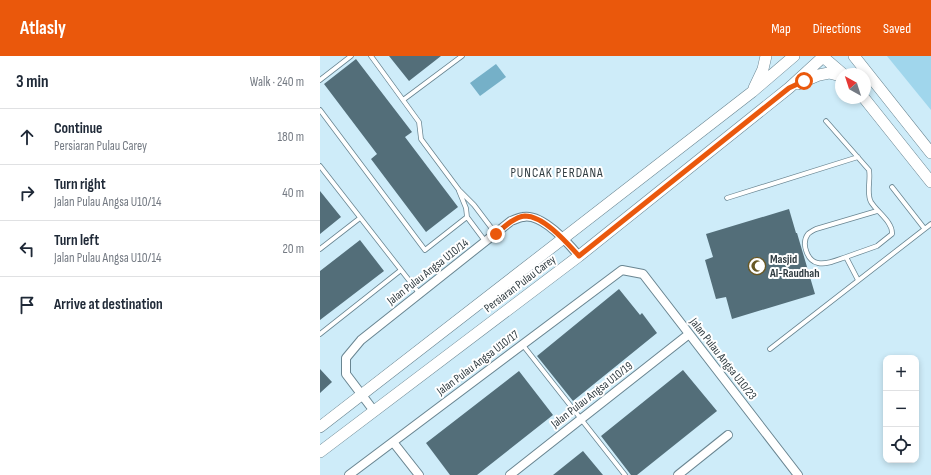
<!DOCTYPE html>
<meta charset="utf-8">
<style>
:root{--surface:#fff;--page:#f2f2f3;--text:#1f2937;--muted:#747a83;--line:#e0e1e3;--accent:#ea580c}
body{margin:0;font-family:"Sofia Sans Condensed",sans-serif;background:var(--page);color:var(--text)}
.controls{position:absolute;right:12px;bottom:12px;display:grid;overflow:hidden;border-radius:8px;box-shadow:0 2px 6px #0003}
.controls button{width:36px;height:36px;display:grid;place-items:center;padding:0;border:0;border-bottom:1px solid var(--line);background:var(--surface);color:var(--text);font:20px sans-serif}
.compass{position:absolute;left:515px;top:12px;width:36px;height:36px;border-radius:50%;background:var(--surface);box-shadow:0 2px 6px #0003;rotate:321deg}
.stop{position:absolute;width:12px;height:12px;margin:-9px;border:3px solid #ea580c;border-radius:50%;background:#fff}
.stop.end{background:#ea580c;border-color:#fff;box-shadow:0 1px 4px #0008}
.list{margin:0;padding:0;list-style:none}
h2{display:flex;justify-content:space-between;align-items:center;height:52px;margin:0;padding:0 16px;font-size:17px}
h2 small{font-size:13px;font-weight:400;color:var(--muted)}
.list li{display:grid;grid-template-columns:26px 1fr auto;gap:12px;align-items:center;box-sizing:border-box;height:56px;padding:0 16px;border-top:1px solid var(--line)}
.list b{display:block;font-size:15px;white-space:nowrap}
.list p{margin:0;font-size:13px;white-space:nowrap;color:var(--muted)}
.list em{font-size:13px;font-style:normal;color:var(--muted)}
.icon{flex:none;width:22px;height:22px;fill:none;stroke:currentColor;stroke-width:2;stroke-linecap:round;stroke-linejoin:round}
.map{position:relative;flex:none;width:611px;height:419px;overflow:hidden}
header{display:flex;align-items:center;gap:24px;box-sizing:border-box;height:56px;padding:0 20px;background:var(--accent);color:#fff}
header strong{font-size:19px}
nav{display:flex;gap:22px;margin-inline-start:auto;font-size:14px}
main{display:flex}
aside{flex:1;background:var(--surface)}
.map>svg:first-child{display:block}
.green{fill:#a0d6ec}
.water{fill:#75b0c8}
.building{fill:#536e79}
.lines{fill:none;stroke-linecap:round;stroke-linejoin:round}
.lane-casing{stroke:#698591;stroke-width:5.5}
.street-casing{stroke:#698591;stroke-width:10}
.secondary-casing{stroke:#698591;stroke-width:12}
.lane{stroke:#fff;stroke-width:4}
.street{stroke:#fff;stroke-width:8}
.secondary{stroke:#fff;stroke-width:11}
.route{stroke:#ea580c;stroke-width:5}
.labels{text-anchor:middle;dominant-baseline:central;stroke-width:4;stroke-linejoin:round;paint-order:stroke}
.poi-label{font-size:12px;font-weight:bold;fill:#303c41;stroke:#fff;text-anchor:start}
.street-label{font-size:12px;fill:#303c41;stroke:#fff}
.neighbourhood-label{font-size:13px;letter-spacing:1px;fill:#303c41;stroke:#fff}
</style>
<header>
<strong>Atlasly</strong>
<nav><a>Map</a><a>Directions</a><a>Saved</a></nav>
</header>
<main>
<aside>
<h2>3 min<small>Walk · 240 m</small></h2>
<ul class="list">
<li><svg class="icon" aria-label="ahead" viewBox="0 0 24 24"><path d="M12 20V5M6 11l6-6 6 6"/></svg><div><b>Continue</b><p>Persiaran Pulau Carey</p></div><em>180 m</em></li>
<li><svg class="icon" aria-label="right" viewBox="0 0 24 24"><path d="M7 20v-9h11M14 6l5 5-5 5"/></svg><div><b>Turn right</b><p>Jalan Pulau Angsa U10/14</p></div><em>40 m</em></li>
<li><svg class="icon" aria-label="left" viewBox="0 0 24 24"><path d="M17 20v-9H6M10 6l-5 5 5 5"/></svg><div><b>Turn left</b><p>Jalan Pulau Angsa U10/14</p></div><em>20 m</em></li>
<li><svg class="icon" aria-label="arrive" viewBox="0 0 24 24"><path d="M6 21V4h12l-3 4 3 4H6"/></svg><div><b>Arrive at destination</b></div></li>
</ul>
</aside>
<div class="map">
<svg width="611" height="419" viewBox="0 0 611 419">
<rect width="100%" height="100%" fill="#ceecf9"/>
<path class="green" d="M567 0H611V54Z"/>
<path class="water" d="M176 8 186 21 160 40 150 27Z"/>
<path class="building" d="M69 0H121L89 25Z
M36 3 92 76 85 81 138 151 106 176 51 103 57 98 4 28Z
M0 135 21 161 0 178Z
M469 153 476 177H477L495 238 412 263 406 241 396 243 385 204 393 201 386 178Z
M40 184 64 215 0 264V215Z
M299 233 320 259 322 257 337 277 253 345 217 300Z
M0 313 12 326 0 337Z
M363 314 397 355 317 419H311L281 380Z
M199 315 233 359 157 419H130L106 387Z
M263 395 283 419H233Z"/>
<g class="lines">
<defs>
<path id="lane" d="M51 0 99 66 101 83 139 134 154 149 176 178
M0 24 31 0
M83 44 142 0
M0 54 105 194 147 161
M506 65 549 114C551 124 546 137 551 146 557 156 573 166 572 178L557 190 526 201 538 224
M0 110 99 237
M572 131 604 172
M139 135 146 152 147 161 165 185
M407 142 538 101
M0 193 40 162
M526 201C517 204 507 209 498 207 487 205 481 187 488 178 490 176 494 174 496 173L557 155
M0 278 81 214
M202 288 305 419
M450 293 611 168"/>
<path id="street" d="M54 355 26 318V302L41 284 191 165C195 164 199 161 203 161 222 157 248 187 259 200
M73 386 99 419
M29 419 302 214 323 218 478 419
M190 419 369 278
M358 419 408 379"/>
<path id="secondary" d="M502 0 523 18
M534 0 611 97
M478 28 499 19 509 17 521 20
M434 32 443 13 446 0
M544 42 611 126
M0 371 432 36 474 0
M0 396 259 200 469 32 504 0"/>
</defs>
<use href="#lane" class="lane-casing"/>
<use href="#street" class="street-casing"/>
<use href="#secondary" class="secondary-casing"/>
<use href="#lane" class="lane"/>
<use href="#street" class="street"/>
<use href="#secondary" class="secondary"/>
</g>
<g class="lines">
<path class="route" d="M176 178C184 171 194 161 205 160 224 160 247 187 259 200L469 32 484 25"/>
</g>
<defs>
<symbol id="mosque-ring" viewBox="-11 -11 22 22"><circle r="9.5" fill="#fff" stroke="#685825" stroke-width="1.5"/><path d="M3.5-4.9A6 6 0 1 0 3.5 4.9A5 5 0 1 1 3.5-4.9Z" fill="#685825"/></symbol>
</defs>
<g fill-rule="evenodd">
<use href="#mosque-ring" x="427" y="200" width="20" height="20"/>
</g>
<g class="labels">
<g class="poi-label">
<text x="450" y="203">Masjid<tspan x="450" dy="14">Al-Raudhah</tspan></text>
</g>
<g class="street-label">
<text transform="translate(108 216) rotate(-38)">Jalan Pulau Angsa U10/14</text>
<text transform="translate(200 228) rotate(-37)">Persiaran Pulau Carey</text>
<text transform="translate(403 303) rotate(52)">Jalan Pulau Angsa U10/23</text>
<text transform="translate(158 307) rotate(-37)">Jalan Pulau Angsa U10/17</text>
<text transform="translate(272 339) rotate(-38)">Jalan Pulau Angsa U10/19</text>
</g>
<g class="neighbourhood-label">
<text x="237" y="117">PUNCAK PERDANA</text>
</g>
</g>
</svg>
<div class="controls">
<button>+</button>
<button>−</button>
<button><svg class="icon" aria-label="locate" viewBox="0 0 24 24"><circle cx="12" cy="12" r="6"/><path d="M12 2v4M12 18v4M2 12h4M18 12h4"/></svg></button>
</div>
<svg class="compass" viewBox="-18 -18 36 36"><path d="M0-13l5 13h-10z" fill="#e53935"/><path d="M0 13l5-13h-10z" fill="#747a83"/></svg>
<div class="stop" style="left:484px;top:25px"></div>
<div class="stop end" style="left:176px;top:178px"></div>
</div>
</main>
